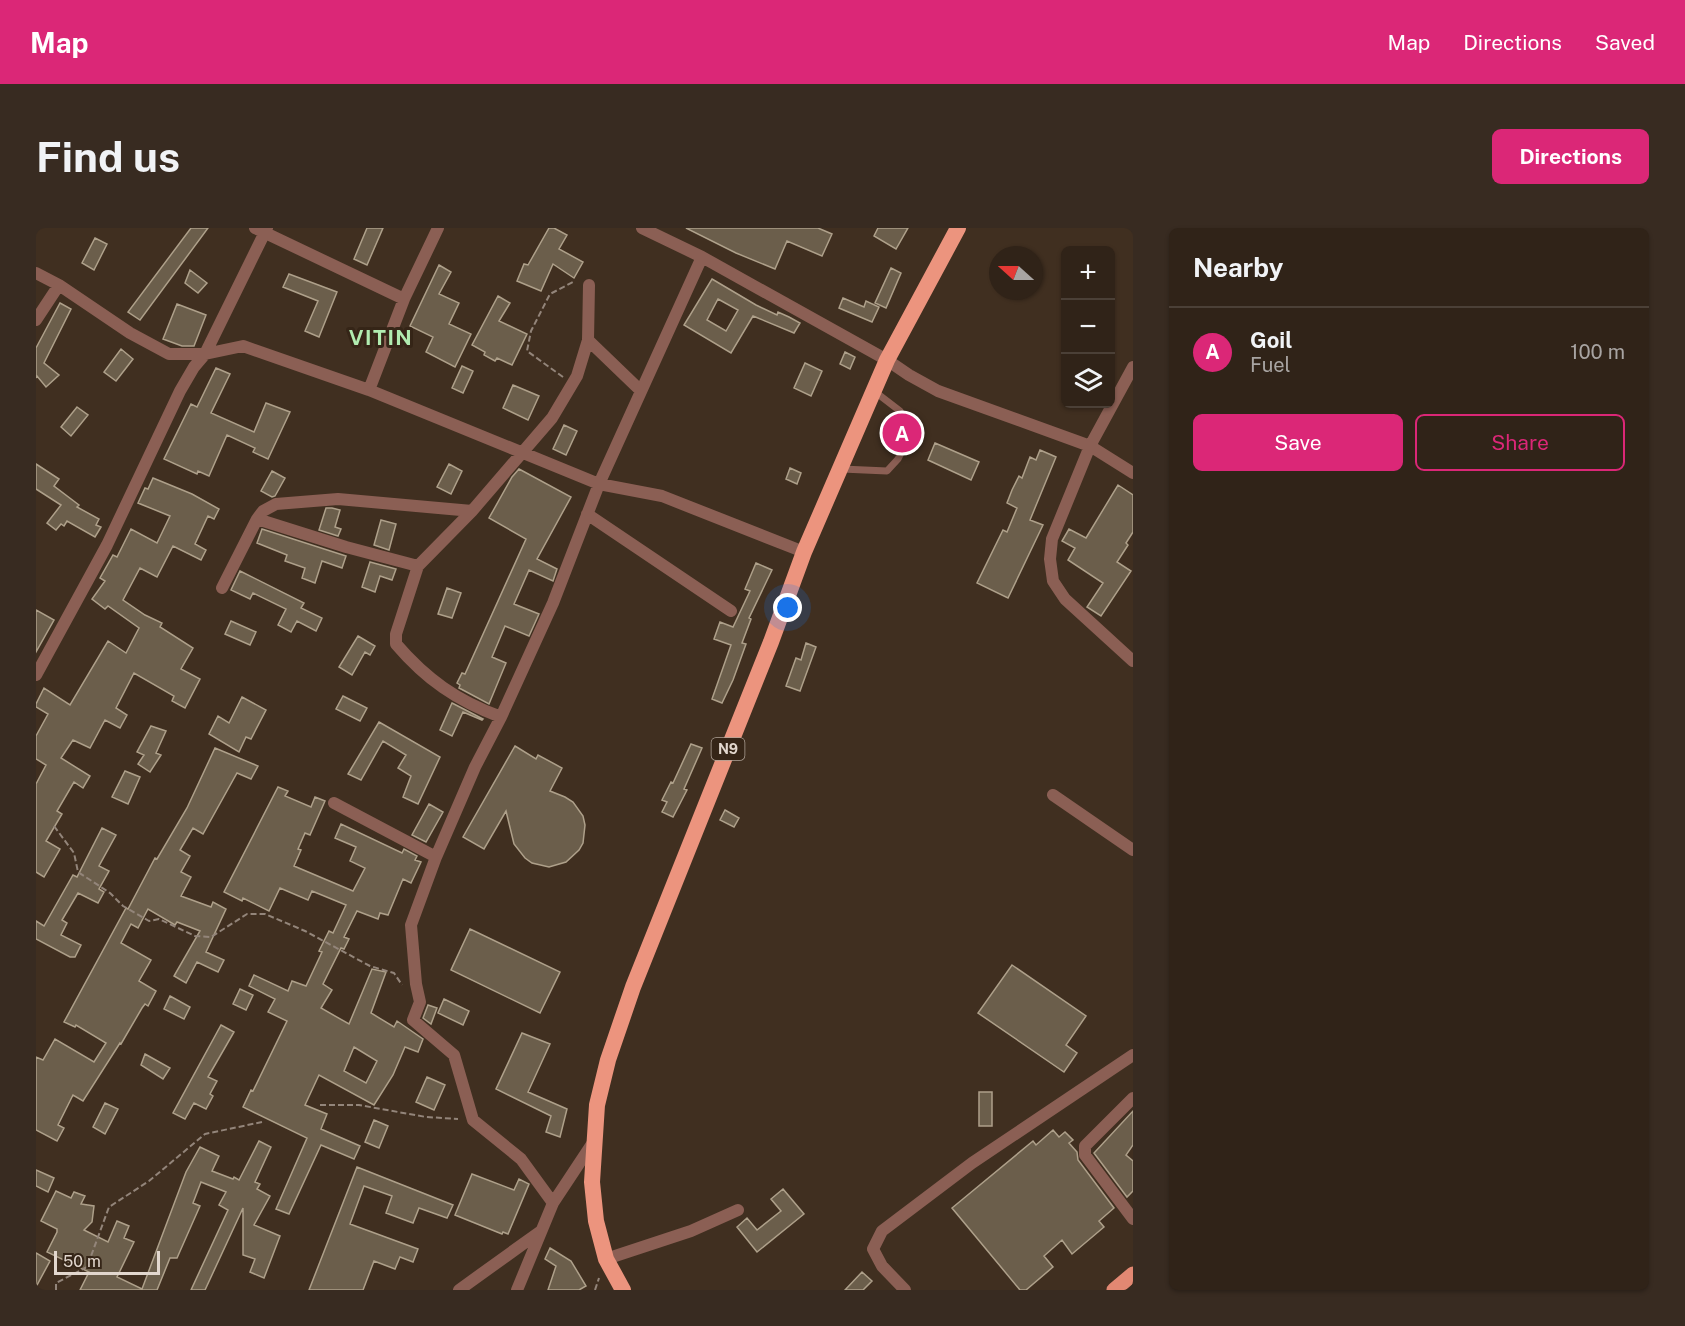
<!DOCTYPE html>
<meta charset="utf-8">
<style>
:root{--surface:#302318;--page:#382b21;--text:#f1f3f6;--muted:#a8a4a2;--line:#4b4037;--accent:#db2777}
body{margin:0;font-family:"Public Sans",sans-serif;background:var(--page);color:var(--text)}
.controls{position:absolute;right:18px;top:18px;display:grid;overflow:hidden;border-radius:9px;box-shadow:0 2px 4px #0004}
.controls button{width:54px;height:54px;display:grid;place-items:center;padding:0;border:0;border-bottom:2px solid var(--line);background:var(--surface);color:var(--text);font:30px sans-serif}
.compass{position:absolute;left:953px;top:18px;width:54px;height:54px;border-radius:50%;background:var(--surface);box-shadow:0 2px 4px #0004;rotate:291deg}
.scale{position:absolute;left:18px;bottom:15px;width:106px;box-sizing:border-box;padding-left:6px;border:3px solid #e2d7ce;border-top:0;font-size:16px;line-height:21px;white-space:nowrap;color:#e2d7ce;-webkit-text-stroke:4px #352517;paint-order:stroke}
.you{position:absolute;left:752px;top:380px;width:21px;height:21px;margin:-15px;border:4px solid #fff;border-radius:50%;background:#1a73e8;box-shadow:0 0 0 9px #1a73e833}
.badge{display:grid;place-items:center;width:39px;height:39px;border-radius:50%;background:var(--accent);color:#fff;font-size:20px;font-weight:700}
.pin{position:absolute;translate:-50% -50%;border:3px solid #fff;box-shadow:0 2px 6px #0006}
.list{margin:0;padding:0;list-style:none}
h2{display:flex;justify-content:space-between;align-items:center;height:78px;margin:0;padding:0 24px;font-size:26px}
h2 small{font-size:20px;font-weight:400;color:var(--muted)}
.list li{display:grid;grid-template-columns:39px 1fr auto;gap:18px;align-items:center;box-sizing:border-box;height:90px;padding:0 24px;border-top:2px solid var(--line)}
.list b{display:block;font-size:22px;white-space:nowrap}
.list p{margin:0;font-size:20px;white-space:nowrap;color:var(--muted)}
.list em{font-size:20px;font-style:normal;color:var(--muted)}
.actions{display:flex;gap:12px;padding:18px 24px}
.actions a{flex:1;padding:14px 0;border:2px solid var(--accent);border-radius:9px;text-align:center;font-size:21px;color:var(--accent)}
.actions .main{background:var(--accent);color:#fff}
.icon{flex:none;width:33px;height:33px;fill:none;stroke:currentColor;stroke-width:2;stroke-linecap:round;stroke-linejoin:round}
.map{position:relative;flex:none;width:1097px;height:1062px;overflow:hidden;border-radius:9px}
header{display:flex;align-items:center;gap:36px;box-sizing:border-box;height:84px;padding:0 30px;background:var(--accent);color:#fff}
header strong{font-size:28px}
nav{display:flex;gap:33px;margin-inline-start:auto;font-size:21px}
.intro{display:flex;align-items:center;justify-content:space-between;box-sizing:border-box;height:144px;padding:0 36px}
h1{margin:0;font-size:42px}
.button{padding:15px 27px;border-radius:9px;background:var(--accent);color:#fff;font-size:21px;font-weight:700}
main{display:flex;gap:36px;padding:0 36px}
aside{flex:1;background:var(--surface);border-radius:9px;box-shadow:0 2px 4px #0004}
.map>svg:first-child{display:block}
.building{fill:#6b5e4b;stroke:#aea08a;stroke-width:1.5;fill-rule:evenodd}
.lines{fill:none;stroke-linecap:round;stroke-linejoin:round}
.path{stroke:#93857a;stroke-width:2;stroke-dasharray:6 3;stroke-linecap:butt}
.service{stroke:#8b5f54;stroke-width:7}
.minor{stroke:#8b5f54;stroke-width:12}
.primary{stroke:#e28872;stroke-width:15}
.trunk{stroke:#ec947e;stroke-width:16}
.labels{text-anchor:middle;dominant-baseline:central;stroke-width:6;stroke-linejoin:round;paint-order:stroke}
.shield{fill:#352517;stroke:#aea297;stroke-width:1.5}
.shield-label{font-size:14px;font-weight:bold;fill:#e2d7ce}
.district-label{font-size:21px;font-weight:bold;letter-spacing:1.5px;fill:#b1ecb0;stroke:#352517}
</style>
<header>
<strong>Map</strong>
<nav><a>Map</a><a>Directions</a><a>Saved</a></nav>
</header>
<div class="intro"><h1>Find us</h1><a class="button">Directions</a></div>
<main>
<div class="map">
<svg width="1097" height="1062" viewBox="0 0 1097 1062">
<rect width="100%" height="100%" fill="#402f20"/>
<path class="building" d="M155 0H172L104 92 92 84Z
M331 0H347L331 37 318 31Z
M513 0H518L531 7 523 21 547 34 538 50 517 36 505 63 481 53 488 36 492 37Z
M650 0H782L796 6 786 28 751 13 739 41 700 25Z
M842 0H872L860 21 838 8Z
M59 10 71 16 58 42 46 35Z
M403 37 415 44 403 66 423 75 413 96 435 106 419 139 390 124 397 109 374 98Z
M855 40 865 45 850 80 839 75Z
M154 42 171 55 162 65 149 55Z
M253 46 301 64 283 109 269 103 282 73 247 59Z
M676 51 720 77 741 87 742 84 753 89 764 95 758 105 717 88 695 125 648 97ZM682 71 702 82 690 103 671 92Z
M462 68 474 75 463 93 491 106 476 137 461 130 459 133 448 127 449 124 436 117Z
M807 70 828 79 830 73 843 79 836 94 803 80Z
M24 75 35 81 8 135 23 147 10 159 1 148 0 150V120Z
M141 76 170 87 158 118H146L127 111Z
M85 121 97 131 80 153 68 144Z
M809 124 819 129 814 141 804 136Z
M769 135 786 143 775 168 758 160Z
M426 138 437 143 427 165 416 160Z
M180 140 194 146 175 185 218 204 230 175 254 184 232 231 217 224 219 220 191 207 173 248 162 243 161 246 128 231 155 176 161 179Z
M477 157 503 168 492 192 467 180Z
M41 179 52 187 35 208 25 199Z
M528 197 541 203 530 227 517 221Z
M899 215 943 234 935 252 892 232Z
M1004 222 1020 229 994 292 1007 297 972 370 941 355 967 302 971 304 981 280 971 275 976 262 983 248 986 250 994 229 1000 232Z
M0 236 23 251 18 258 43 277 41 279 63 291 60 297 65 299 59 309 31 293 28 298 25 296 20 302 11 295 25 277 0 261Z
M413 236 426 243 415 266 401 259Z
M754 240 765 245 761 256 750 251Z
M483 241 535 269 501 331 521 341 517 353 493 342 478 376 503 386 493 408 469 398 456 429 470 435 453 476 425 461 423 460 424 457 421 455 426 445 429 446 490 311 453 290 476 249Z
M236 243 249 250 239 268 236 269 225 263Z
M117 250 156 266 183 281 178 291 172 288 159 316 170 322 165 332 137 318 121 349 104 340 87 372 109 387 126 395 124 399 157 420 145 441 164 451 149 480 136 473 138 468 98 445 80 480 91 487 84 500 69 492 54 520 37 512 25 530 54 548 47 560 38 554 21 583 26 586 10 613 24 621 8 649 0 644V556L10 537 0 531V508L12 486 0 479V476L8 460 34 477 72 413 90 425 103 400 72 378 69 381 56 371 69 353 64 350 77 327 81 329 95 301 121 315 134 288 102 275 109 260 112 261Z
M1082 257 1097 267V304L1090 315 1092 317 1081 334 1095 343 1065 388 1051 379 1067 355 1032 332 1039 320 1026 313 1033 301 1050 310Z
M290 280H296L304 282 299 299 305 301 302 308 283 302Z
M345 292 360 296 353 322 338 317Z
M226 301 310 328 306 340 286 333 279 355 266 350 269 340 249 333 251 327 221 315Z
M334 334 360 341 356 352 344 348 339 364 326 359Z
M720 335 736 342 713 390 715 391 706 415 710 416 697 452 686 475 676 471 695 417 678 411 684 394 697 399 714 363 709 361Z
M204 343 268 375 265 380 286 390 280 403 261 393 255 404 242 397 250 381 217 365 214 371 195 362Z
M411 360 425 365 416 390 402 386Z
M0 382 18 392 0 424Z
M195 393 220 404 214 417 189 406Z
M322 408 339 418 334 427 329 424 316 447 303 439Z
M770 415 780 419 764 463 750 458 760 430 765 432Z
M307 468 331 480 324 493 300 481Z
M206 469 230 482 215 511 210 509 203 524 173 506 182 488 193 495Z
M416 475 447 491 446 492 427 484 416 508 404 502Z
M343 494 404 529 382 576 367 569 375 548 362 540 370 527 347 513 325 552 312 546Z
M115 498 130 503 120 525 125 527 114 544 102 536 108 527 101 524Z
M655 516 666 520 648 561 651 562 637 589 626 584 631 574 626 572 635 554 637 555Z
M479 518 500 531 502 527 526 540 514 563 529 569 537 574 547 588 549 597 547 615 543 622 530 634 513 639 496 635 489 630 478 616 470 583 448 621 427 609Z
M179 520 222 538 215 551 201 545 167 606 157 600 144 622 154 628 145 644 155 649 145 668 175 679 177 674 190 681 170 724 188 732 182 744 161 734 150 755 138 748 164 703 141 694 139 697 112 681 102 700 95 696 85 715 115 732 103 753 120 763 112 778 109 776 106 780 85 816 84 815 47 873 37 867 22 897 28 900 21 913 0 902V829L7 832 19 811 58 834 70 815 40 797 39 799 28 794 90 680 92 681 119 630 121 631 151 580Z
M89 543 104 549 92 576 76 569Z
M242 559 252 563 249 568 275 579 279 569 289 573 274 607 269 605 262 621 265 622 258 638 317 663 329 640 314 633 320 619 299 610 305 596 366 625 368 621 381 628 379 632 385 634 375 655 367 651 352 687 344 685 342 691 321 683 308 709 313 711 308 721 305 720 287 756 296 762 285 780 313 796 336 741 350 744 335 785 358 799 361 793 387 811 382 824 369 819 357 847 338 877 283 847 269 877 291 886 285 901 324 918 318 931 285 917 253 986 240 981 271 910 207 879 215 862 217 863 251 793 232 784 239 771 213 758 218 747 252 763 256 753 270 758 286 724 283 723 293 703 297 705 310 677 276 663 272 672 244 660 233 683 207 670 206 673 188 664ZM318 819 341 833 330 855 308 843Z
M393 576 407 584 390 614 376 607Z
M689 582 703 590 698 599 684 592Z
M66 600 80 607 63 638 73 643 63 661 68 664 62 675 42 665 26 692 31 695 25 707 45 717 39 729H34L0 711V693L8 698 37 647 41 649Z
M434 701 524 744 504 785 415 742Z
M976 737 1050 788 1030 817 1041 825 1028 844 942 785Z
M204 761 217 767 210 782 197 776Z
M134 768 154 779 148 791 128 781Z
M408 771 433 783 427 797 402 785Z
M392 777 401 780 395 796 387 790Z
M185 797 198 804 172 849 181 853 174 866 177 868 170 881 158 875 149 891 137 885Z
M486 805 514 816 492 864 531 881 524 909 510 904 515 888 460 861Z
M109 826 134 840 127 851 105 837Z
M391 849 409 857 398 882 380 874Z
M943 864H956V898H943Z
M69 875 82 881 69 906 57 899Z
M1097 883V917L1090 927 1097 933V963L1091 969 1058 925Z
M338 892 352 898 343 920 329 914Z
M1017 902 1023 909 1029 904 1037 912 1033 915 1041 924 1042 932 1078 980 1063 993 1068 999 1036 1026 1026 1012 1008 1028 1017 1039 990 1062H984L916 980 997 913 1000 917Z
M223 913 235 919 219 954 224 956 221 961 234 968 218 997 244 1008 228 1050 214 1044 219 1031 207 1027V980L169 1062H155L192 982 183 977 190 964 165 954 157 975 164 978 141 1030H134L121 1062H44L53 1044 11 1024 21 1004V1001L5 993 20 963 35 970 38 964 49 968 45 976 58 978 56 994 48 1002 72 1014 81 993 93 998 88 1010 98 1014 81 1049 106 1061 150 944 164 919 183 928 176 943 197 951 198 949 203 952Z
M321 939 417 977 411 990 383 980 377 995 350 985 356 968 328 958 314 996 382 1021 377 1034 364 1029 359 1041 338 1033 327 1062H273Z
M0 942 18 950 12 964 0 958Z
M436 946 478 962 483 951 493 956 472 1006 467 1004 466 1006 419 987Z
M747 961 768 986 721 1024 701 999 711 990 721 1002 745 983 735 971Z
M514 1020 535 1033 550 1058 543 1062H512L520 1038 509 1031Z
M0 1025 14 1033 0 1059Z
M826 1044 836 1053 827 1062H809Z"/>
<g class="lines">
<path class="path" d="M527 149 491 123 495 103 514 66 539 53
M18 598 38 625 42 644 74 665 87 678 113 693 123 691 159 708 175 709 211 686H229L269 703 334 738 358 745 366 757
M284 877H323L390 889 422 891
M20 1062V1055L51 1039 73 979 113 953 169 906 226 894
M559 1062 563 1050"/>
<path class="service" d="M806 241 851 243 862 231 876 203 864 183 838 163"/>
<path class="minor" d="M219 0 368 71
M606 0 666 29 851 132 873 147 902 163 1054 218 1097 245
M0 45 23 57 94 105 133 126H169L231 0
M0 92 23 57
M552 112 605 163
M1097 139 1054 218 1016 311 1014 331 1017 353 1029 371 1097 433
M333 162 368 71 402 0
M551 286 695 383
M221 291 310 319 382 338
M186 360 221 291 227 283 240 276 302 271 436 283
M0 447 71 317 144 163 158 139 169 126 207 118 333 162 563 256 626 268 768 324
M465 489C421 473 390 451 360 416V406L382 338 436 283 516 190 541 148 552 112 553 57
M1017 567 1097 622
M298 575 400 629
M1097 870 1049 918V927L1097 991
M517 975 485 931 437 892 418 827 377 792 384 774 380 756 375 697 400 629 439 539 465 489 517 375 563 256 666 29
M570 1031 655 1003 702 982
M423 1062 505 1003
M481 1062 517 975 558 913
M869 1062 846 1038 837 1021 846 1003 936 935 1097 827"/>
<path class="primary" d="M1078 1062 1097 1046"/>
<path class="trunk" d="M587 1062 570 1031 560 993 556 954 561 877 572 832 597 759 735 414 768 324 851 132 922 0"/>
</g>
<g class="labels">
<rect class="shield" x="675.5" y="510" width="33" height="22" rx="4.5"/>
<g class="shield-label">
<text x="692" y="521">N9</text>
</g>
<g class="district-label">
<text x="345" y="109">VITIN</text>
</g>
</g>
</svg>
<div class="controls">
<button>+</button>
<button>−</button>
<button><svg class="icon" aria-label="layers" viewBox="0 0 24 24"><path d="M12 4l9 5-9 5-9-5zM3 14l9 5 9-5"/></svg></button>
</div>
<svg class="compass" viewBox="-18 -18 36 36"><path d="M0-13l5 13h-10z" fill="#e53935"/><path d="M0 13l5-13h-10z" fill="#a8a4a2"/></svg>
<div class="scale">50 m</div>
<div class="you"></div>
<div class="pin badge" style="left:866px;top:205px">A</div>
</div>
<aside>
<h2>Nearby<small></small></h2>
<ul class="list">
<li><span class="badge">A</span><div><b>Goil</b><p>Fuel</p></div><em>100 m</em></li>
</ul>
<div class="actions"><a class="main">Save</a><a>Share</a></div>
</aside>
</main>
